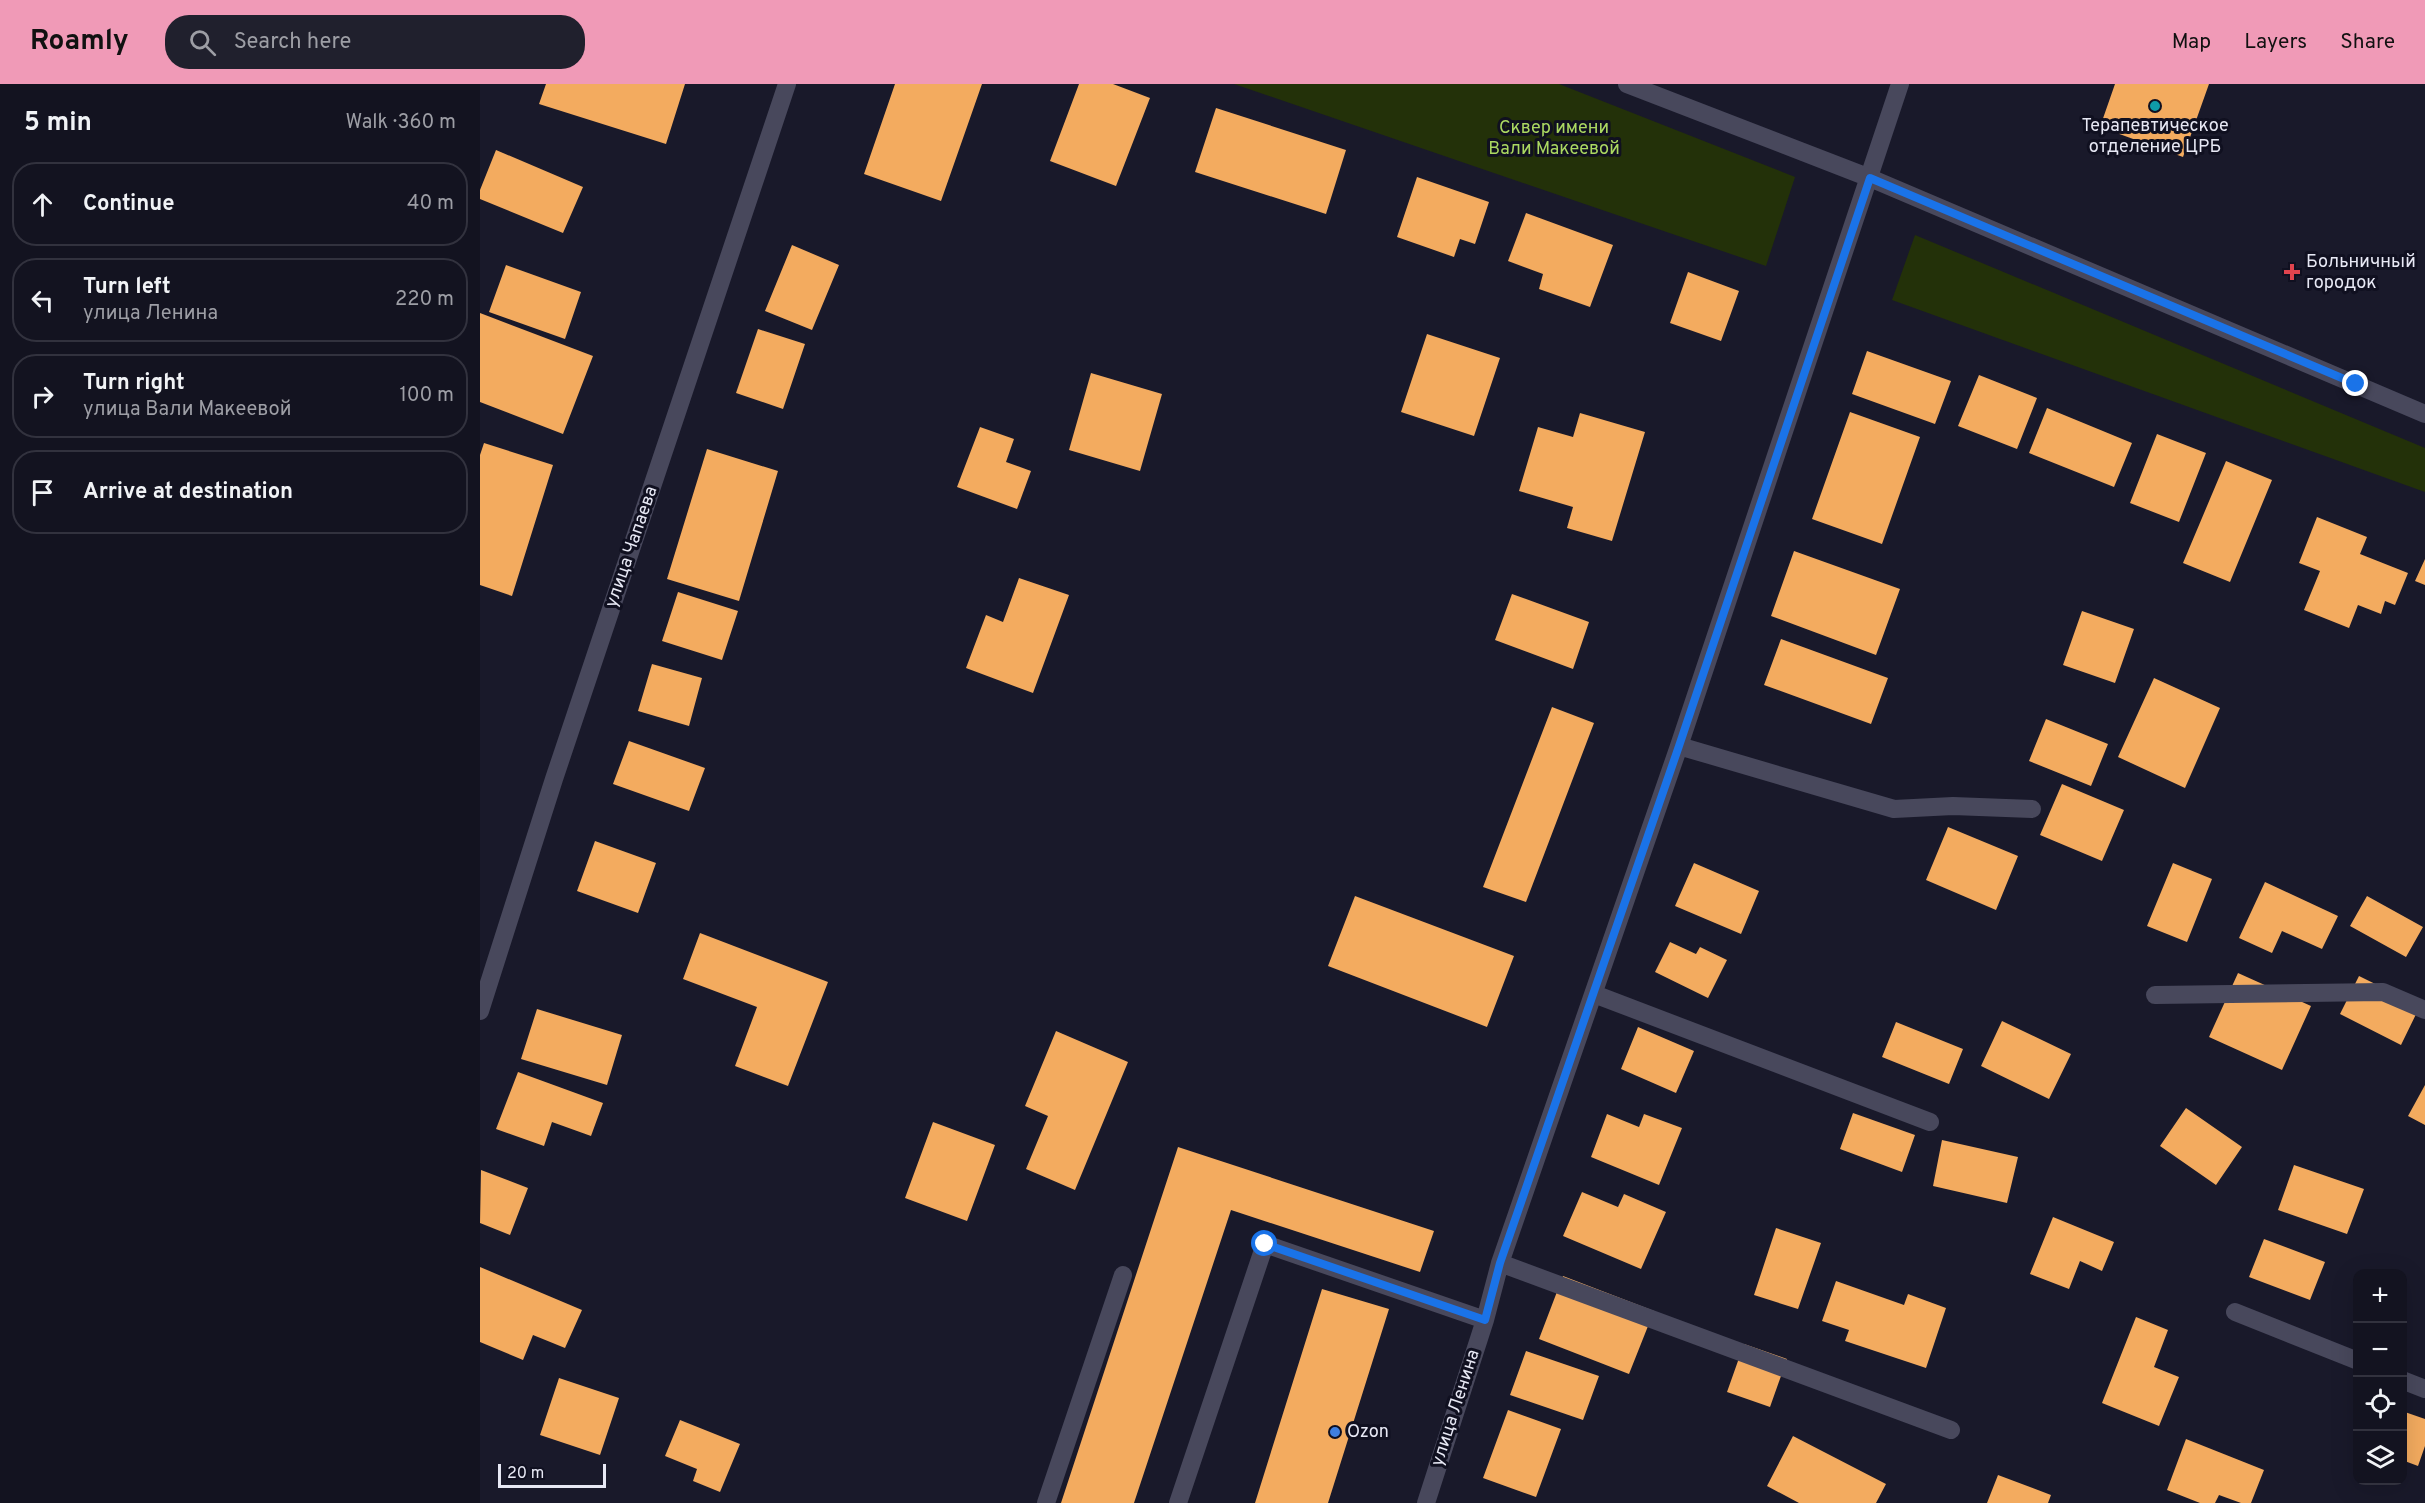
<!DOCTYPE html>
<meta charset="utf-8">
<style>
:root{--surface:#131320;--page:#20202d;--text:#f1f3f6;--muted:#9d9ea5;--line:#32323e;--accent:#f09ab7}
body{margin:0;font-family:Overpass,sans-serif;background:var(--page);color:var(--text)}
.controls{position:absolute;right:18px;bottom:18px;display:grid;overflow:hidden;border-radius:12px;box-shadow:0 6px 24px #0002}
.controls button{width:54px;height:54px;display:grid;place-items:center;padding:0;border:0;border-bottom:2px solid var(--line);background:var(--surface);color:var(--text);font:30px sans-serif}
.scale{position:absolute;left:18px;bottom:15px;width:108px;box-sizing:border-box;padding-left:6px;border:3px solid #e7e8f4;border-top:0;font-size:16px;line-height:21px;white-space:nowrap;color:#e7e8f4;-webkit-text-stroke:4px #101020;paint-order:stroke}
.stop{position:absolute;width:18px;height:18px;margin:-14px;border:4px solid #1a73e8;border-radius:50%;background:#fff}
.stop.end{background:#1a73e8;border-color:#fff;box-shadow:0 2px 6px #0008}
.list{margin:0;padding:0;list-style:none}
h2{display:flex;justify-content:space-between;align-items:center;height:78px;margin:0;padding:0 24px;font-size:26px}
h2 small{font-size:20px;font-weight:400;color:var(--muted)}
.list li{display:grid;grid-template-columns:39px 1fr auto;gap:18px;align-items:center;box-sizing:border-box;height:84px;margin:0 12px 12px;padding:0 12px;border:2px solid var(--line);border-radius:24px}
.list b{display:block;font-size:22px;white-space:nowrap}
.list p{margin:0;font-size:20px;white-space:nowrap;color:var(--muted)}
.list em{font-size:20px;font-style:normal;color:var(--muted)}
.icon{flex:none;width:33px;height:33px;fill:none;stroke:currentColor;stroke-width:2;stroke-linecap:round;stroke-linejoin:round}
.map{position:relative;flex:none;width:1945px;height:1419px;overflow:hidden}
header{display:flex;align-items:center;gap:36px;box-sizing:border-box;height:84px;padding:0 30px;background:var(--accent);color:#111}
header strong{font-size:28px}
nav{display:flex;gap:33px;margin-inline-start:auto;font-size:21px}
.search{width:420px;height:54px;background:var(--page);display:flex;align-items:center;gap:15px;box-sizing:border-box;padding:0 21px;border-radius:24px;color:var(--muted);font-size:22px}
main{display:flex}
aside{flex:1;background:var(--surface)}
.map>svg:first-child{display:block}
.green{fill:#233109}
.building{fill:#f3ab5f}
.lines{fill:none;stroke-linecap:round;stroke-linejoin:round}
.minor{stroke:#48485c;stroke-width:18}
.route{stroke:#1a73e8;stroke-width:8}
.culture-dot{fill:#0f9aa8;stroke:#101020;stroke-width:2}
.health-dot{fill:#e0444e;stroke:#101020;stroke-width:2}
.shop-dot{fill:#3f7fe0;stroke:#101020;stroke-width:2}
.labels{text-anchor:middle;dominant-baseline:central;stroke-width:6;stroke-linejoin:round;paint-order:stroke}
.poi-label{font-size:18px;fill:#e7e8f4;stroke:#101020;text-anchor:start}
.park-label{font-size:18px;fill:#abd861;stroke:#101020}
.street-label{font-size:18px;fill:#e7e8f4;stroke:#101020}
</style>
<header>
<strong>Roamly</strong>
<div class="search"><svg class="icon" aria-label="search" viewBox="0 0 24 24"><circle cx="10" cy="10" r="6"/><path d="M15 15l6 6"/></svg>Search here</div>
<nav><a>Map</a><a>Layers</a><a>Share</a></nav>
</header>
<main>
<aside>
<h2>5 min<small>Walk · 360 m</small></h2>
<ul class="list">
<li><svg class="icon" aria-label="ahead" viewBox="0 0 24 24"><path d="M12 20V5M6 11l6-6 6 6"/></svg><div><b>Continue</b></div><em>40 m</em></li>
<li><svg class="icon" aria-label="left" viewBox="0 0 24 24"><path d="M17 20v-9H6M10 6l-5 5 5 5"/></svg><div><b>Turn left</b><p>улица Ленина</p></div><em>220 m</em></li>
<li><svg class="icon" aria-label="right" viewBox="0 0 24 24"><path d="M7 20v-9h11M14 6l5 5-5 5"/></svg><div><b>Turn right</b><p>улица Вали Макеевой</p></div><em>100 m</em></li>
<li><svg class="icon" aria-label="arrive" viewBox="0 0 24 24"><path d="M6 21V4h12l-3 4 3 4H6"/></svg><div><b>Arrive at destination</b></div></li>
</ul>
</aside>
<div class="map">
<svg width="1945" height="1419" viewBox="0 0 1945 1419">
<rect width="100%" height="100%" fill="#19192a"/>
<path class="green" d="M754 0H1079L1315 93 1286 182Z
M1435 151 1945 364V408L1412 216Z"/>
<path class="building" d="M66 0H205L186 60 59 20Z
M415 0H502L461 117 384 90Z
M599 0H633L670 14 636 102 570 77Z
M1635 0H1729L1703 73 1620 43Z
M736 24 866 66 846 130 715 88Z
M16 66 103 103 83 149 0 115V106Z
M937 93 1009 118 995 160 980 155 974 173 917 153Z
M1046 129 1133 161 1110 223 1059 205 1063 190 1028 177Z
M312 161 359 181 332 246 285 227Z
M26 181 101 208 85 255 9 228Z
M1208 188 1259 207 1241 257 1190 239Z
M0 229 113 272 83 350 0 318Z
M278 245 325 260 303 325 256 309Z
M947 250 1020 274 994 352 921 328Z
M1387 267 1471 297 1455 340 1372 310Z
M611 289 682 310 660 387 589 366Z
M1499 291 1557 314 1537 365 1478 342Z
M1567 324 1652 359 1634 403 1549 369Z
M1370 328 1440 353 1402 460 1332 435Z
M1100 329 1165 348 1132 457 1087 444 1093 423 1039 407 1058 343 1093 353Z
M500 343 534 355 526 378 551 387 537 425 477 403Z
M1677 350 1726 369 1699 438 1650 419Z
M4 359 73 381 32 512 0 501V371Z
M227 365 298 387 259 517 187 495Z
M1746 377 1792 396 1750 498 1703 479Z
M1837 433 1887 453 1880 470 1928 489 1915 521 1905 517 1901 530 1878 521 1869 544 1824 526 1840 487 1819 479Z
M1314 467 1420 505 1396 571 1291 532Z
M1945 475V501L1935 497Z
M539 494 589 511 553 609 486 584 506 531 523 538Z
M198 508 258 527 242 576 182 557Z
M1032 510 1109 538 1093 585 1015 556Z
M1602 527 1654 545 1635 599 1583 581Z
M1301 555 1408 594 1391 640 1284 601Z
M172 580 222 594 209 642 158 627Z
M1674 594 1740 624 1705 704 1638 673Z
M1072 623 1114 639 1046 818 1003 803Z
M1566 635 1628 660 1611 702 1549 677Z
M149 657 225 684 209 727 133 700Z
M1582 700 1644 726 1622 777 1560 751Z
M1468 743 1538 772 1516 826 1446 796Z
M115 757 176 779 158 829 97 807Z
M1214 779 1279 807 1261 850 1195 822Z
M1693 779 1732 795 1707 858 1667 842Z
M1785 798 1858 832 1842 865 1802 847 1792 869 1759 854Z
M875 812 1034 872 1007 943 848 882Z
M1887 812 1943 843 1926 873 1870 842Z
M220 849 348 898 308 1002 255 982 277 923 203 895Z
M1190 858 1216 870 1220 863 1247 876 1228 914 1175 888Z
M1758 889 1831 922 1802 986 1729 953Z
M1879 892 1940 922 1921 961 1860 930Z
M57 925 142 951 127 1001 41 975Z
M1522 937 1591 970 1569 1015 1501 982Z
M1416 938 1483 965 1469 1000 1402 973Z
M1158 943 1214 967 1196 1009 1141 985Z
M576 947 648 978 595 1106 546 1085 568 1032 545 1022Z
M38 988 123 1019 111 1052 72 1038 64 1062 16 1045Z
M1945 1001V1041L1928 1032Z
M1706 1024 1762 1063 1736 1101 1680 1062Z
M1373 1029 1435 1051 1422 1088 1360 1065Z
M1127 1030 1159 1043 1164 1030 1202 1044 1179 1101 1111 1073Z
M453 1038 515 1061 487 1137 425 1114Z
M1462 1056 1538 1073 1527 1119 1453 1102Z
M698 1063 954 1147 940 1188 751 1126 654 1419H581Z
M1814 1081 1884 1105 1867 1150 1798 1126Z
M1 1086 48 1104 30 1151 0 1139Z
M1102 1108 1138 1123 1144 1110 1186 1128 1161 1185 1083 1152Z
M1573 1133 1634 1158 1622 1187 1600 1177 1589 1205 1550 1190Z
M1296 1144 1341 1159 1318 1225 1274 1211Z
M1784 1155 1845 1178 1830 1216 1769 1193Z
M0 1183 102 1226 85 1264 53 1251 43 1276 0 1258Z
M1083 1192 1174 1227 1149 1290 1059 1255Z
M1356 1197 1424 1221 1428 1210 1466 1224 1446 1284 1365 1257 1369 1246 1342 1237Z
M842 1205 909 1225 848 1419H775Z
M1656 1233 1688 1246 1674 1283 1699 1293 1679 1342 1622 1319Z
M1264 1260 1307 1275 1290 1323 1247 1308Z
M1046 1267 1119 1292 1103 1336 1030 1311Z
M79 1294 139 1314 120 1371 60 1351Z
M1028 1326 1081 1345 1056 1413 1003 1394Z
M1922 1327 1945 1335V1362L1938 1382 1922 1376Z
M200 1336 260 1360 240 1408 213 1397 217 1385 185 1372Z
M1313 1352 1406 1400 1396 1419H1319L1287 1402Z
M1706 1355 1784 1386 1771 1419H1761L1739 1411 1735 1419H1720L1687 1406Z
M1518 1391 1571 1411 1568 1419H1507Z"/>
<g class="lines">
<path class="minor" d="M1147 0 1390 94 1945 330
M1199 662 1414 725 1473 722 1552 725
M1114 910 1450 1038
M1675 911 1903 908 1945 926
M0 927 74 695 307 0
M1020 1179 1471 1346
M1755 1228 1878 1277
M1922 1296 1945 1305
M566 1419 643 1191
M698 1419 785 1160 1005 1236
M946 1419 1005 1236 1020 1179 1199 662 1420 0"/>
</g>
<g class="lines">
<path class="route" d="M785 1160 1005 1236 1020 1179 1199 662 1390 94 1876 300"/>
</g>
<circle class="culture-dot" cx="1675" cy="22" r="6"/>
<path class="health-dot" d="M1809 179h6v6h6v6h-6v6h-6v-6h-6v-6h6z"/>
<circle class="shop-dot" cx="855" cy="1348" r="6"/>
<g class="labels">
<g class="poi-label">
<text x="1675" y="42" text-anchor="middle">Терапевтическое<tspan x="1675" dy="21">отделение ЦРБ</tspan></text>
<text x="1826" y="178">Больничный<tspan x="1826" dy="21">городок</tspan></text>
<text x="867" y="1348">Ozon</text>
</g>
<g class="park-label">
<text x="1074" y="44">Сквер имени<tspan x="1074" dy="21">Вали Макеевой</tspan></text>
</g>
<g class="street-label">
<text transform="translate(152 463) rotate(-71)">улица Чапаева</text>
<text transform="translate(976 1324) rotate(-72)">улица Ленина</text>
</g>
</g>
</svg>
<div class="controls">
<button>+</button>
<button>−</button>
<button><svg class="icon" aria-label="locate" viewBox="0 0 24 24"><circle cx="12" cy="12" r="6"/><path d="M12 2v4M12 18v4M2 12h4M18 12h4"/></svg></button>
<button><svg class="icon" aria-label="layers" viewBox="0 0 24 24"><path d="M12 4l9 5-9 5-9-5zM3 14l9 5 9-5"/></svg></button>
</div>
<div class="scale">20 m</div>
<div class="stop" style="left:785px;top:1160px"></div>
<div class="stop end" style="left:1876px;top:300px"></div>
</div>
</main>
